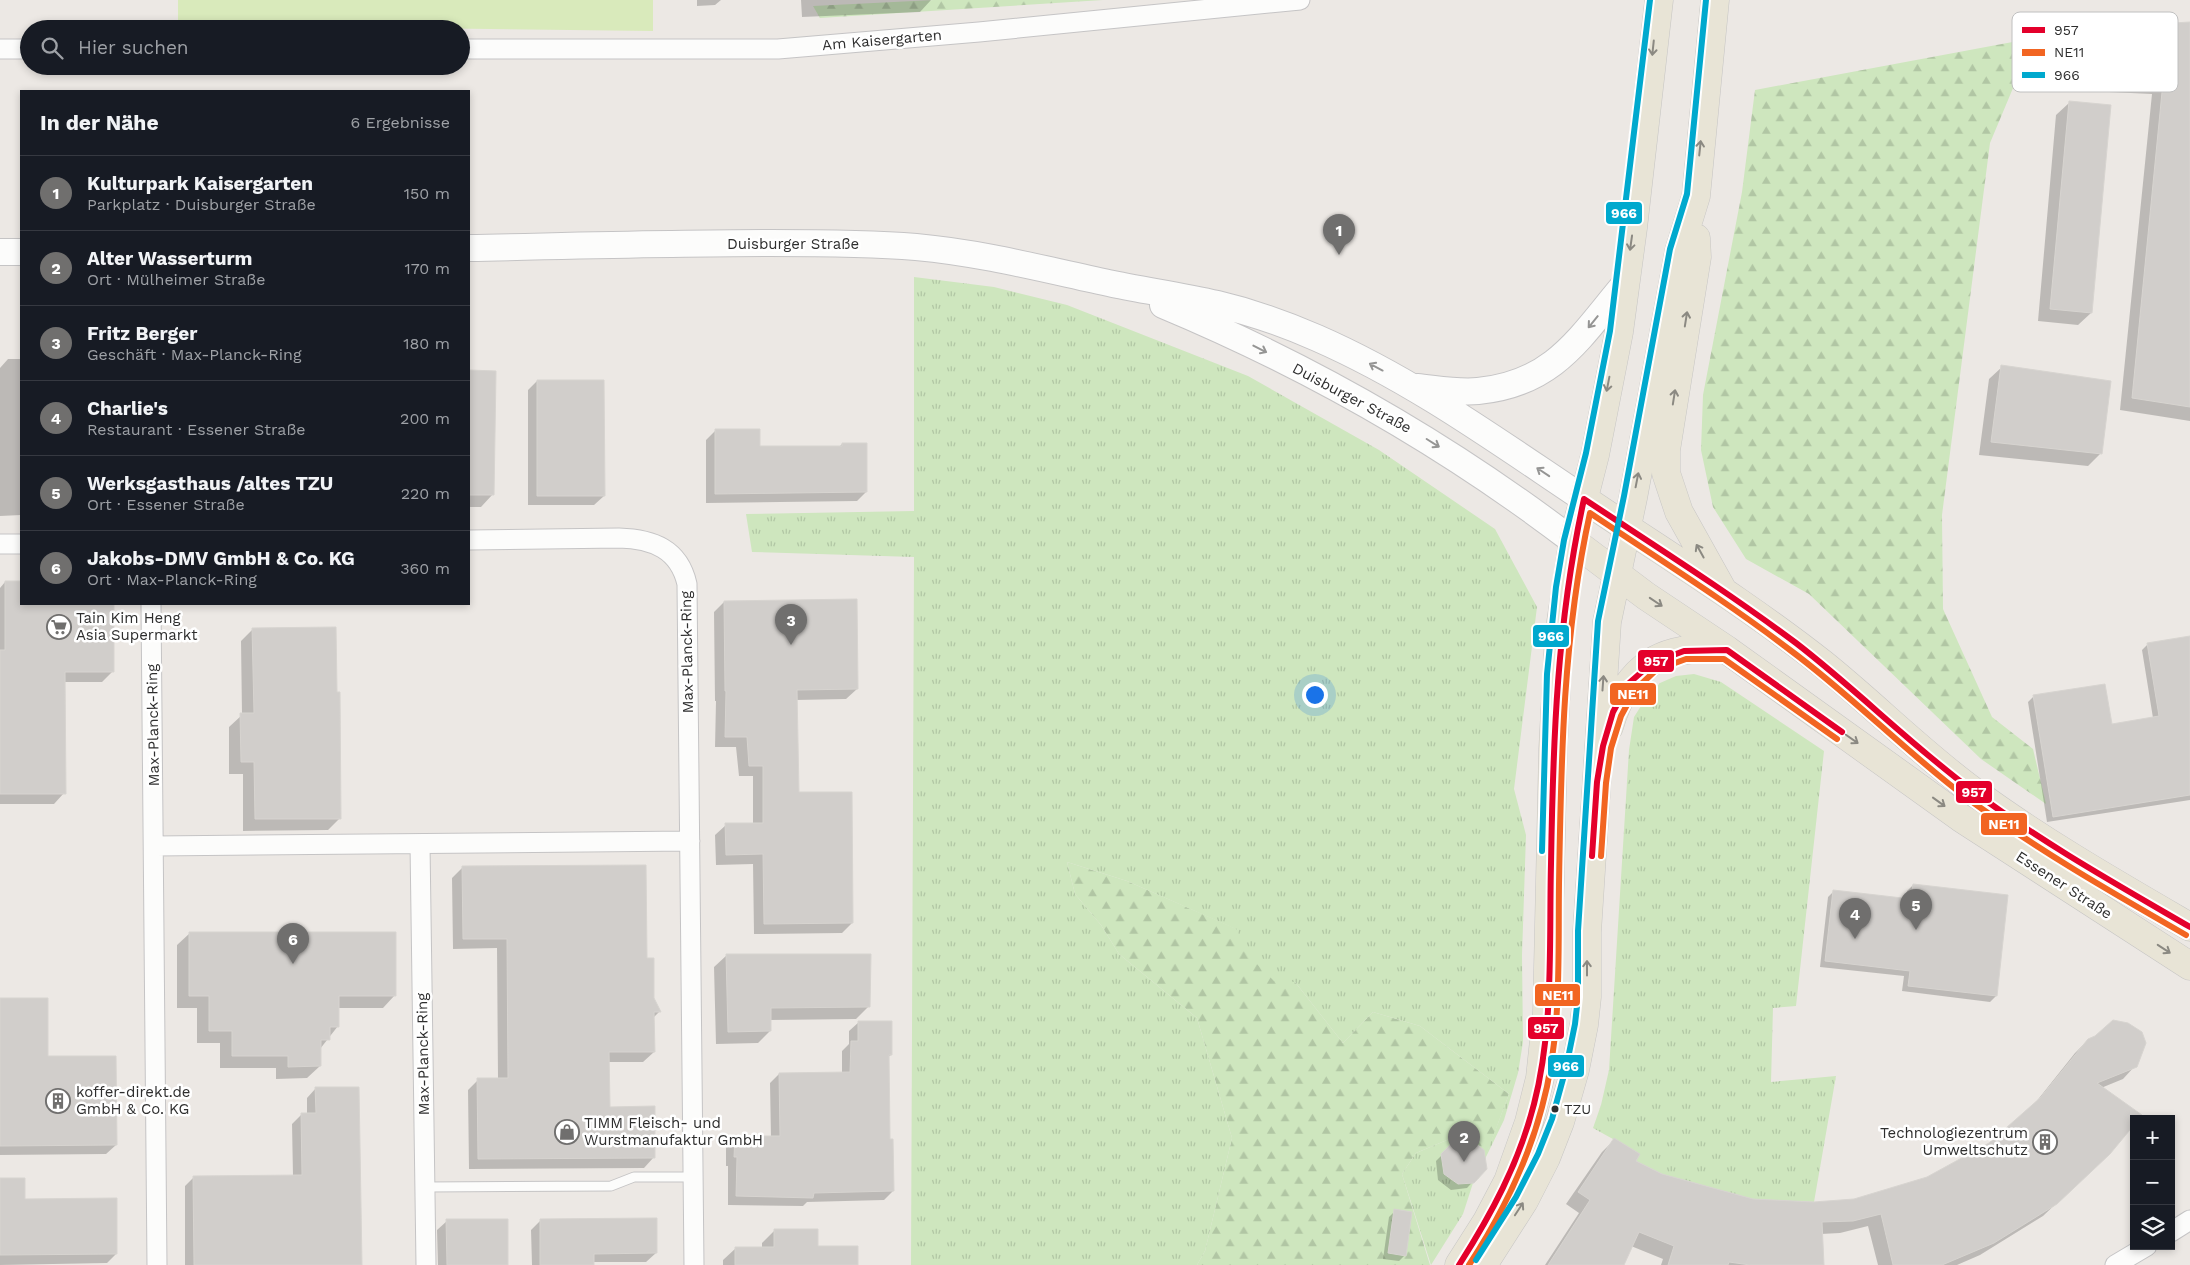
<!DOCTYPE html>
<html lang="de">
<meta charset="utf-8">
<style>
:root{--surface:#171b24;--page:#20242c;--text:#f1f3f6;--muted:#9ea1a6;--line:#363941;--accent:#706f6e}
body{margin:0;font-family:"Work Sans",sans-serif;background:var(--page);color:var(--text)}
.controls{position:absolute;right:15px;bottom:15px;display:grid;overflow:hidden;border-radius:0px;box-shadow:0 2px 8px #0003}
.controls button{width:45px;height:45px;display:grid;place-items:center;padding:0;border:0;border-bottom:1px solid var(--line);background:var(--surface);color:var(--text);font:25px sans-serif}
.you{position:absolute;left:1314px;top:694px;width:18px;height:18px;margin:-12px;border:4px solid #fff;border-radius:50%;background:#1a73e8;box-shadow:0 0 0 8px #1a73e833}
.badge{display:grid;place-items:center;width:32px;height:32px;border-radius:50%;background:var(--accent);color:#fff;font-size:16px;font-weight:700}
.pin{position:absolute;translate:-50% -41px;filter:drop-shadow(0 1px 2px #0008)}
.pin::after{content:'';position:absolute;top:26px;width:18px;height:15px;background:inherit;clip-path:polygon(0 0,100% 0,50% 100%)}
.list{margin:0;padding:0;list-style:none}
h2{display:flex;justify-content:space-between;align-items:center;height:65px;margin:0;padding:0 20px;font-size:21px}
h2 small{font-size:16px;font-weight:400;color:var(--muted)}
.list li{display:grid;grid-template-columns:32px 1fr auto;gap:15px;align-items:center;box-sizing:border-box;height:75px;padding:0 20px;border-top:1px solid var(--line)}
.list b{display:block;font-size:19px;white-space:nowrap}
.list p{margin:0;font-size:16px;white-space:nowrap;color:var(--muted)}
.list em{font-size:16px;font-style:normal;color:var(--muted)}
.icon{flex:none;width:28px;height:28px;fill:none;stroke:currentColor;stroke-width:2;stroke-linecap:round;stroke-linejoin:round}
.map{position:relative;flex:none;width:2190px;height:1265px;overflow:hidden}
.search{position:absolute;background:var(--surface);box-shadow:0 2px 8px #0003;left:20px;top:20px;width:450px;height:55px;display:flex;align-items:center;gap:12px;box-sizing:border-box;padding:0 18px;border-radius:28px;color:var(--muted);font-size:19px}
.panel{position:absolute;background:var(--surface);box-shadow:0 2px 8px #0003;left:20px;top:90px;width:450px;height:515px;border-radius:0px}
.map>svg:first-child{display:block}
.forest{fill:url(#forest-firs)}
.park{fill:url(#park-tufts)}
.pitch{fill:#d9eabb}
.shadow{fill:#0003}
.building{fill:#d1cecb;stroke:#d7d4d0}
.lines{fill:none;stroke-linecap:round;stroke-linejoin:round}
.service-casing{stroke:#c5c4c5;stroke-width:11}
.minor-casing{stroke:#c5c4c5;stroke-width:21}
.secondary-casing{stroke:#c5c4c5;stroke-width:28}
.primary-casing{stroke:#c6c5c4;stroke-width:29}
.service{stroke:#fcfcfb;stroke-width:9}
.minor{stroke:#fcfcfb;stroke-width:19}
.secondary{stroke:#fcfcfb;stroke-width:26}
.primary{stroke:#e8e4d6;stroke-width:28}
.bus-1-casing{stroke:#fff;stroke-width:10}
.bus-2-casing{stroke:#fff;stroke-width:10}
.bus-3-casing{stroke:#fff;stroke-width:10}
.bus-1{stroke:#e4002b;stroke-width:6}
.bus-2{stroke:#f26522;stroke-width:6}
.bus-3{stroke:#00a9ce;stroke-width:6}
.oneway{stroke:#8b8982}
.oneway2{stroke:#959594}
.bus-dot{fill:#2e2e2e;stroke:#fff;stroke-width:2}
.labels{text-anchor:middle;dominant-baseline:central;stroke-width:5;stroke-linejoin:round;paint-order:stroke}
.bus-label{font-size:14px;fill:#2e2e2e;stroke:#fff;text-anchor:start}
.street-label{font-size:15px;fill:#2e2e2e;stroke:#fff}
.poi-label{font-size:15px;fill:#2e2e2e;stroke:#fff;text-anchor:start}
.key{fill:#fff;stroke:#c0c0c0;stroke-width:1}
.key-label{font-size:14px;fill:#2e2e2e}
.line-badge{stroke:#fff;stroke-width:2}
.badge-label{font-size:14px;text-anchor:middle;font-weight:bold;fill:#fff}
</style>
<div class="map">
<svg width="2190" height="1265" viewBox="0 0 2190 1265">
<defs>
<pattern id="forest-firs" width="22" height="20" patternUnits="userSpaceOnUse" patternTransform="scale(1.25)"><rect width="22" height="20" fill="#cee6be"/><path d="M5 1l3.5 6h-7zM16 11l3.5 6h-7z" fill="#b1c6a4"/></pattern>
<pattern id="park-tufts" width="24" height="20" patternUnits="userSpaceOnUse" patternTransform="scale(1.25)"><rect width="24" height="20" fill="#cee6be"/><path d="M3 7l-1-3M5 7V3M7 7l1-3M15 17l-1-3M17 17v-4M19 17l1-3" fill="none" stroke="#b1c6a4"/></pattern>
</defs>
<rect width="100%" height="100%" fill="#ece8e4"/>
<path class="forest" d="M934 0H1103L820 18 813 6Z
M2034 38 1990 143 1942 515 1943 609 1992 717 2033 749 2046 804 1981 759 1809 594 1746 559 1713 507 1701 450 1703 395 1742 192 1755 90Z
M1067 862 1127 881 1239 930 1295 982 1343 1043 1373 1012 1420 1026 1509 1094 1487 1153 1462 1131 1447 1140 1416 1153 1402 1174 1430 1265H1197L1205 1251 1232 1138 1197 1018 1119 954 1101 925 1075 894Z"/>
<path class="park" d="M914 277 994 287 1067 305 1248 376 1379 450 1495 529 1537 607 1514 789 1526 835 1522 955 1523 1042 1518 1073 1504 1120 1485 1159 1479 1178 1473 1183 1463 1214 1431 1265 1402 1174 1416 1153 1447 1140 1462 1131 1487 1152 1509 1094 1420 1026 1373 1012 1343 1043 1295 982 1274 981 1241 948 1238 930 1127 881 1067 862 1075 894 1101 925 1119 954 1197 1018 1232 1138 1205 1251 1197 1265H911L914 557 752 552 746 514 914 511Z
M1694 674 1721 682 1824 751 1796 1006 1773 1008 1771 1082 1836 1076 1814 1202 1753 1199 1662 1174 1636 1161 1640 1154 1593 1128 1601 1105 1609 1070 1629 750 1634 717 1648 695 1660 683 1676 676Z"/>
<path class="pitch" d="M178 0H653V31L178 25Z"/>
<path class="shadow" d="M697 0H721L715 5 697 6Z
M801 0H931L920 12 802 17Z
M2190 23V421L2120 410 2152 94 2109 92 2108 72 2121 60 2159 57 2161 37 2174 24Z
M2069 103 2091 313 2078 325 2038 321 2056 115Z
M8 359H21V515L0 516V368Z
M2002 367 2100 454 2088 466 1979 455 1989 379Z
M469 372H494L493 494 481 507H469Z
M537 381 604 496 594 505H528V390Z
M715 431 759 447H839L842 444 866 492 857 501 706 503V440Z
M5 582H21V604H112L113 671 102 682H64V793L54 804H0V588Z
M724 602 857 689 846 699 796 700 798 794 852 923 842 933 754 934 753 864 716 865 715 835 726 825 753 824V776H739L736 747H715L716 701H715L714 612Z
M253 629 340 818 328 830 243 831V774H229V727L242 715 241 641Z
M2190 638V800L2047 822 2028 702 2034 696 2110 725 2153 718 2142 650 2148 644Z
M463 867 645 959 653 999 660 1011 653 1018 654 1052 643 1062H608V1108L654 1157 644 1168 469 1169 468 1090 478 1080 498 1079 497 948 453 949 452 878Z
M1913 885 1996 996 1990 1002 1902 991 1904 976 1820 967 1828 897 1834 891 1906 899 1907 891Z
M190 933 395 995 383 1008H338V1026L320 1049V1066L307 1078 276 1079V1068H220V1043H197V1008H177V945Z
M727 955 869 1006 856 1019 770 1020V1031L758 1043 716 1044 714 967Z
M0 999 116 1145 106 1154 0 1155Z
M859 1022 891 1055 888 1057 889 1140 893 1191 884 1200 807 1202 803 1206 728 1205V1166H726V1146L735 1137 771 1138 770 1083 779 1074 842 1073V1051L849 1044V1031Z
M2088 1040 2135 1066 2123 1079 2101 1088 2134 1119 2096 1166 2043 1216 1980 1255 1957 1265H1878L1868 1226 1840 1233 1821 1234 1823 1265H1661L1663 1259 1631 1246 1622 1265H1545L1579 1213 1566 1204 1602 1152 1614 1140 1635 1162 1662 1175 1753 1201 1814 1203 1855 1201 1927 1178 1990 1145 2032 1107 2075 1053Z
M316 1088 361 1265H185V1186L194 1177 293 1176 292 1124 301 1115 307 1114V1098Z
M1454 1143 1485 1169 1467 1188 1451 1190 1438 1180 1436 1161Z
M0 1180 24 1200 116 1254 107 1263 0 1265Z
M1395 1211 1405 1255 1399 1261 1383 1259 1389 1217Z
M541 1220 656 1253 646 1262H593V1265H532L531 1230Z
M447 1221 507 1265H438L437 1230Z
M775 1230 817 1248 856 1265H723V1260L736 1248H762V1243Z"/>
<path class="building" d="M2190 22V407L2132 398 2163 82 2121 80 2120 59 2170 55 2173 23Z
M2069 101 2111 105 2092 313 2050 309Z
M2001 365 2111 381 2102 454 1991 442Z
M469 370 496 371 494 495H469Z
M537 380H604L605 496H537Z
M715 429H760V446H842V443H867V492L715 494Z
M5 581H21V604H114V672H65L66 794H0V650H5Z
M857 599 858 689 797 690 799 792H852L853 923 764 924 763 854 726 855 725 823H763V766H749L747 737H725L726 691H725L724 601Z
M336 627 337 692H340L341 819H255L254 762H241L240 713H254L252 628Z
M2190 636V795L2053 817 2033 695 2105 684 2112 724 2159 716 2147 643Z
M646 865 647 958H654V998L661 1012H654L655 1052H609L610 1107 655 1106V1158L478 1159 477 1078H508L507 939H463L462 866Z
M1913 884 2008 895 1997 996 1908 986 1910 971 1825 961 1833 890 1911 899Z
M189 932H396V996H339V1027H330V1040H321V1066L288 1067V1056H232V1031H209V996H189Z
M726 954H871L870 1007 771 1008V1031L728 1032Z
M0 998H48V1056H116L117 1145 0 1146Z
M2113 1020 2128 1023 2142 1032 2146 1043 2137 1067 2097 1083 2142 1115 2139 1119H2134V1125L2110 1154 2057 1204 1994 1243 1942 1265H1893L1881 1214 1853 1221 1822 1222 1824 1265H1750L1729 1262 1728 1265H1668L1674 1246 1639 1232 1624 1265H1548L1590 1200 1578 1192 1614 1138 1640 1154 1636 1161 1662 1174 1753 1199 1814 1202 1854 1199 1927 1177 1989 1143 2040 1098 2088 1039 2095 1036Z
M858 1021H892V1055H889L890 1139H893L894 1191 814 1193 813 1198 736 1196 737 1157H734L735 1136H780L779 1073 850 1072 851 1041H858Z
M315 1087H359L362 1265H194L193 1176 302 1175 301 1113H316Z
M1470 1139 1484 1150 1487 1169 1474 1183 1458 1184 1444 1174 1441 1154 1453 1142Z
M0 1178H25V1199L117 1198V1254L0 1255Z
M1394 1209 1412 1212 1406 1256 1388 1253Z
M657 1218V1253L594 1254V1265H540V1219Z
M446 1219H508V1265H447Z
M774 1229H818V1246H858V1265H735V1247H774Z"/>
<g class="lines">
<defs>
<path id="service" d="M425 1187 611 1186 634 1177H693"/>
<path id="minor" d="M0 49H29
M461 49H778L979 32 1300 0
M469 540 619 538C653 539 679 549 687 584L694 1265
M0 544H21
M151 604 157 1265
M420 844 426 1265
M155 846 690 841
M2171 1232 2190 1220
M2115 1265 2147 1246"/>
<path id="secondary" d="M469 248C569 246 669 243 769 243 818 243 867 243 916 247 983 253 1047 270 1113 284 1147 291 1183 296 1217 304 1251 312 1285 324 1317 338 1413 380 1497 441 1584 499
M0 252H21
M1163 305C1309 366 1447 445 1573 541
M1417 387C1437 389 1458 393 1478 391 1554 384 1580 337 1624 285"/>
<path id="primary" d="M1696 238 1697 257 1666 450V473L1679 512 1722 589
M1584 499C1664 553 1747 604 1823 664 1874 705 1920 752 1973 791 2041 841 2116 884 2190 927
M1573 541 1646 596 1727 650 1961 818 2190 966
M1609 727C1627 665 1663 643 1727 650
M1459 1265 1487 1221 1508 1181 1529 1122 1540 1078 1547 1012 1553 749 1559 635 1573 541 1595 455 1619 332 1633 228 1659 0
M1483 1265 1524 1201 1546 1158 1560 1122 1575 1070 1584 1025 1587 997V932L1607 622 1633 498 1679 251 1696 196 1715 0"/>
</defs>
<use href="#service" class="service-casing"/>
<use href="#minor" class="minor-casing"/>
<use href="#secondary" class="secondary-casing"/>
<use href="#primary" class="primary-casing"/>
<use href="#service" class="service"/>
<use href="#minor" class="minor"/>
<use href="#secondary" class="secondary"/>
<use href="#primary" class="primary"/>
<defs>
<path id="bus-1" d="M1592 856 1597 782 1603 746 1613 712 1628 684 1652 663 1684 651 1727 650 1842 732
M1459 1265C1491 1215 1519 1163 1534 1104 1554 1027 1549 944 1551 864 1553 739 1557 622 1584 499 1655 546 1728 592 1796 643 1857 690 1911 745 1973 791 2041 842 2116 884 2190 927"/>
<path id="bus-2" d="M1601 856 1606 783 1611 748 1621 716 1635 690 1656 670 1686 659H1724L1837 739
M1469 1265C1501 1216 1527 1164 1542 1107 1562 1035 1558 958 1559 884 1561 759 1563 635 1590 513 1657 558 1726 601 1790 650 1852 696 1906 752 1967 798 2036 849 2111 892 2186 935"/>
<path id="bus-3" d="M1542 851 1547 674 1556 587 1564 540 1586 453 1610 331 1650 0
M1476 1260 1516 1197 1538 1154 1552 1119 1566 1068 1575 1024 1578 997V931L1598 621 1624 496 1670 249 1687 194 1706 0"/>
</defs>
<use href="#bus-1" class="bus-1-casing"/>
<use href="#bus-2" class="bus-2-casing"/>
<use href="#bus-3" class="bus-3-casing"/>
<use href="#bus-1" class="bus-1"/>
<use href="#bus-2" class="bus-2"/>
<use href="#bus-3" class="bus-3"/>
</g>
<defs><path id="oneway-shaft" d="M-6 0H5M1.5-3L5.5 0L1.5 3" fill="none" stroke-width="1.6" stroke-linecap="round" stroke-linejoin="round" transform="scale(1.25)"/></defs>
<g class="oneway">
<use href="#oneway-shaft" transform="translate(1653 48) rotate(96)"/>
<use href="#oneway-shaft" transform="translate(1700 148) rotate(-84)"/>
<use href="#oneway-shaft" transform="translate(1631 243) rotate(98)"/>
<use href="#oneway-shaft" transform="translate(1686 319) rotate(-81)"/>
<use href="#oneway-shaft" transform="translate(1608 384) rotate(101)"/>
<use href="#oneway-shaft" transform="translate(1674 397) rotate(-81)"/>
<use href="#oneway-shaft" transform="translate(1637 480) rotate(-79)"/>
<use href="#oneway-shaft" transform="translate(1700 551) rotate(-119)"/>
<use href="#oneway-shaft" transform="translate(1656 602) rotate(34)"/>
<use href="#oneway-shaft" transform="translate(1603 683) rotate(-86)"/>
<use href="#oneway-shaft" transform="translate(1852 739) rotate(35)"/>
<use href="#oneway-shaft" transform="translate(1939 802) rotate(36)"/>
<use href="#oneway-shaft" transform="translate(2164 949) rotate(33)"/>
<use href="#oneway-shaft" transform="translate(1587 968) rotate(-90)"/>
<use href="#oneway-shaft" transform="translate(1519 1209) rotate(-57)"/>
</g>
<g class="oneway2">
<use href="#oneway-shaft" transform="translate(1593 322) rotate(129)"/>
<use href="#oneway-shaft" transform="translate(1260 349) rotate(27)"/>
<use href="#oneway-shaft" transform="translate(1376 367) rotate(-152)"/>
<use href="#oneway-shaft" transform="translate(1433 443) rotate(32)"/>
<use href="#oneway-shaft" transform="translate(1543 472) rotate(-146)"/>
</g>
<defs>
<symbol id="supermarket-ring" viewBox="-11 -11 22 22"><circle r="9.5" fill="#fff" stroke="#706f6e" stroke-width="1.5"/><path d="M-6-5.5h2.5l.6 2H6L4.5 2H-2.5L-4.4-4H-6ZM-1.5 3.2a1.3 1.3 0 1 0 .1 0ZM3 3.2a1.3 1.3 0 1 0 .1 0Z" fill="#706f6e"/></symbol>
<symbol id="building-ring" viewBox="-11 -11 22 22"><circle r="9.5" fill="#fff" stroke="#706f6e" stroke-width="1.5"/><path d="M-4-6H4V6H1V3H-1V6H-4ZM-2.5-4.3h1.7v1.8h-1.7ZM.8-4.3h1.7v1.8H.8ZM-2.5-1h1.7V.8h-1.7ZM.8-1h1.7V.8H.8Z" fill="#706f6e"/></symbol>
<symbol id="shop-ring" viewBox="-11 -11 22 22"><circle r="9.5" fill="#fff" stroke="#706f6e" stroke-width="1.5"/><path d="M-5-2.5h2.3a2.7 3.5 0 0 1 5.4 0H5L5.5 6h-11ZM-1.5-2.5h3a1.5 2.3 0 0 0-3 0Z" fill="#706f6e"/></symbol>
</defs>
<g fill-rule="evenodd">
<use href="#supermarket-ring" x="45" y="613" width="28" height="28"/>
<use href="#building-ring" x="44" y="1087" width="28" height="28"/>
<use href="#shop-ring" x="553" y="1118" width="28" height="28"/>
<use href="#building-ring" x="2031" y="1128" width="28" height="28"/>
</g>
<circle class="bus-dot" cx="1555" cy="1109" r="4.5"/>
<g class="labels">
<g class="bus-label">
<text x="1564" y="1109">TZU</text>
</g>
<g class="street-label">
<text transform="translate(882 40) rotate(-5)">Am Kaisergarten</text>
<text x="793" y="244">Duisburger Straße</text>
<text transform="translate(1352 398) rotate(28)">Duisburger Straße</text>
<text transform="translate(687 652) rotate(-91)">Max-Planck-Ring</text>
<text transform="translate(153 725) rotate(-91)">Max-Planck-Ring</text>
<text transform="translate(2064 885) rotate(33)">Essener Straße</text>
<text transform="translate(423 1054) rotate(-91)">Max-Planck-Ring</text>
</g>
<g class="poi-label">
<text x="76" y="618">Tain Kim Heng<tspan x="76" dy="17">Asia Supermarkt</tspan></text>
<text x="76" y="1092">koffer-direkt.de<tspan x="76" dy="17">GmbH &amp; Co. KG</tspan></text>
<text x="584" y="1123">TIMM Fleisch- und<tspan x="584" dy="17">Wurstmanufaktur GmbH</tspan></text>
<text x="2028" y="1133" text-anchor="end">Technologiezentrum<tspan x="2028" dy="17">Umweltschutz</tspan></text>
</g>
</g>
<rect x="2012" y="12" width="166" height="80" rx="8" class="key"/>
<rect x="2022" y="27" width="23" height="6" fill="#e4002b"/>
<rect x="2022" y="49" width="23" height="7" fill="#f26522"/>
<rect x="2022" y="72" width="23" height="6" fill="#00a9ce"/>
<g class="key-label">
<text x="2054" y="35">957</text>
<text x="2054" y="57">NE11</text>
<text x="2054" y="80">966</text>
</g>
<g class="line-badge">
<rect x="1605" y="201" width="38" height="24" rx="5" fill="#00a9ce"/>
<rect x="1532" y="624" width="38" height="24" rx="5" fill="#00a9ce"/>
<rect x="1637" y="649" width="38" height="24" rx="5" fill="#e4002b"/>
<rect x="1609" y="682" width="48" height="24" rx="5" fill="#f26522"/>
<rect x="1955" y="780" width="38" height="24" rx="5" fill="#e4002b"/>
<rect x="1980" y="812" width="48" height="24" rx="5" fill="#f26522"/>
<rect x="1534" y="983" width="47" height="24" rx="5" fill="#f26522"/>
<rect x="1527" y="1016" width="38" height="24" rx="5" fill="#e4002b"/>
<rect x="1547" y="1054" width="38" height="24" rx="5" fill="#00a9ce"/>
</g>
<g class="badge-label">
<text x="1624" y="218">966</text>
<text x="1551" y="641">966</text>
<text x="1656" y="666">957</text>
<text x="1633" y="699">NE11</text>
<text x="1974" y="797">957</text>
<text x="2004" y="829">NE11</text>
<text x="1558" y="1000">NE11</text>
<text x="1546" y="1033">957</text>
<text x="1566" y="1071">966</text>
</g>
</svg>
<div class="controls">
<button>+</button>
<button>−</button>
<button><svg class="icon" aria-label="layers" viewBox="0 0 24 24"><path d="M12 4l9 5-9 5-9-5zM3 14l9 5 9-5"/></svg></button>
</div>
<div class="you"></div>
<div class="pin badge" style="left:1339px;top:255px">1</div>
<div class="pin badge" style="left:1464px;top:1162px">2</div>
<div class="pin badge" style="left:791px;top:645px">3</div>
<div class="pin badge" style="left:1855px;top:939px">4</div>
<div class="pin badge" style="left:1916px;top:930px">5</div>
<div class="pin badge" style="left:293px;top:964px">6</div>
<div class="search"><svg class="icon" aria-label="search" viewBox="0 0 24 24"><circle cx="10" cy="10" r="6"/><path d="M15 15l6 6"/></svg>Hier suchen</div>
<section class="panel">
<h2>In der Nähe<small>6 Ergebnisse</small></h2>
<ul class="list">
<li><span class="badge">1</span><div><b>Kulturpark Kaisergarten</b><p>Parkplatz · Duisburger Straße</p></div><em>150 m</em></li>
<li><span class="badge">2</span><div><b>Alter Wasserturm</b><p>Ort · Mülheimer Straße</p></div><em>170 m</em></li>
<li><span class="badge">3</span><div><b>Fritz Berger</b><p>Geschäft · Max-Planck-Ring</p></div><em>180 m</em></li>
<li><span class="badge">4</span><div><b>Charlie's</b><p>Restaurant · Essener Straße</p></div><em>200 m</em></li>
<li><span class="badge">5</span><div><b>Werksgasthaus /altes TZU</b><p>Ort · Essener Straße</p></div><em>220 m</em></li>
<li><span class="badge">6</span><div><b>Jakobs-DMV GmbH &amp; Co. KG</b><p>Ort · Max-Planck-Ring</p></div><em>360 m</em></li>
</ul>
</section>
</div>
